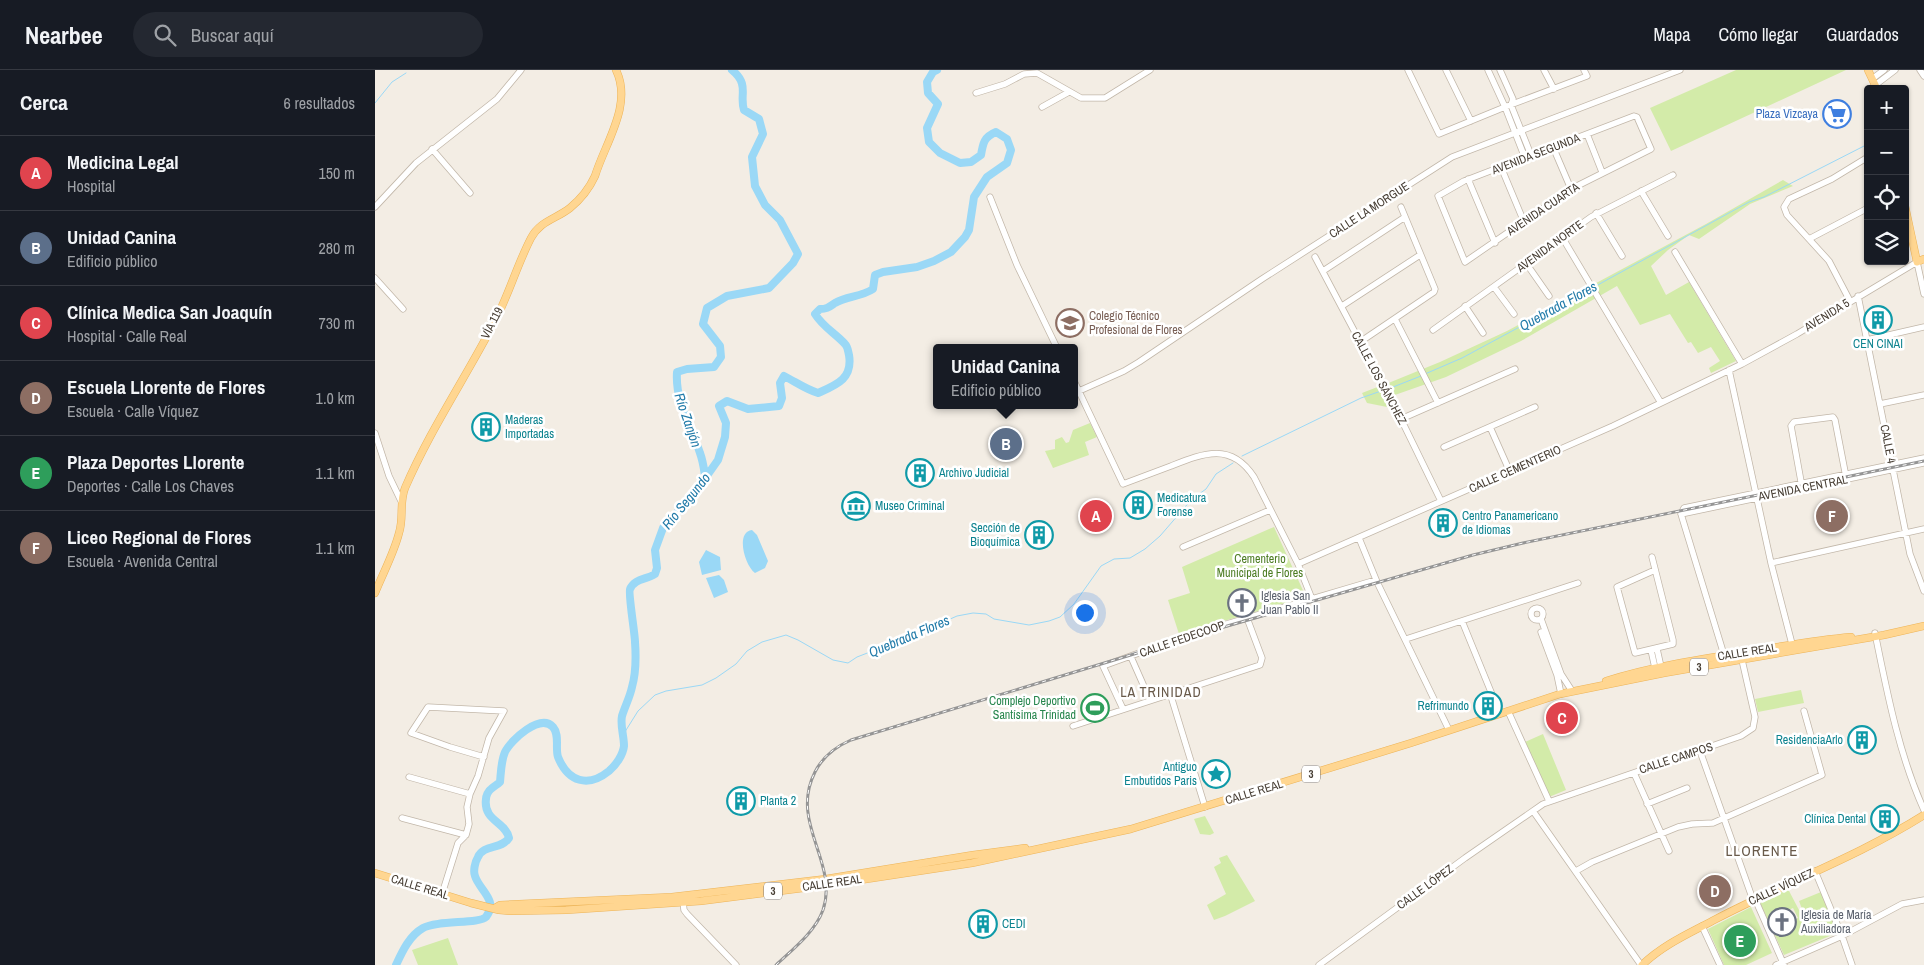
<!DOCTYPE html>
<html lang="es">
<meta charset="utf-8">
<style>
:root{--surface:#171b24;--page:#242831;--text:#f1f3f6;--muted:#9ea1a6;--line:#363941;--accent:#ff1f0f}
body{margin:0;font-family:"Archivo Narrow",sans-serif;background:var(--page);color:var(--text)}
.controls{position:absolute;right:15px;top:15px;display:grid;overflow:hidden;border-radius:5px;box-shadow:0 1px 4px #0004}
.controls button{width:45px;height:45px;display:grid;place-items:center;padding:0;border:0;border-bottom:1px solid var(--line);background:var(--surface);color:var(--text);font:25px sans-serif}
.you{position:absolute;left:709px;top:542px;width:18px;height:18px;margin:-12px;border:4px solid #fff;border-radius:50%;background:#1a73e8;box-shadow:0 0 0 8px #1a73e833}
.badge{display:grid;place-items:center;width:32px;height:32px;border-radius:50%;background:var(--accent);color:#fff;font-size:16px;font-weight:700}
.pin{position:absolute;translate:-50% -50%;border:2px solid #fff;box-shadow:0 1px 5px #0006}
.popup{position:absolute;left:558px;top:274px;width:145px;height:65px;box-sizing:border-box;display:grid;place-content:center;border-radius:5px;background:var(--surface);filter:drop-shadow(0 1px 4px #0005);font-size:16px;white-space:nowrap;color:var(--muted)}
.popup b{font-size:19px;color:var(--text)}
.popup::after{content:'';position:absolute;left:50%;top:100%;margin-left:-10px;border:10px solid transparent;border-top-color:var(--surface)}
.list{margin:0;padding:0;list-style:none}
h2{display:flex;justify-content:space-between;align-items:center;height:65px;margin:0;padding:0 20px;font-size:21px}
h2 small{font-size:16px;font-weight:400;color:var(--muted)}
.list li{display:grid;grid-template-columns:32px 1fr auto;gap:15px;align-items:center;box-sizing:border-box;height:75px;padding:0 20px;border-top:1px solid var(--line)}
.list b{display:block;font-size:19px;white-space:nowrap}
.list p{margin:0;font-size:16px;white-space:nowrap;color:var(--muted)}
.list em{font-size:16px;font-style:normal;color:var(--muted)}
.icon{flex:none;width:28px;height:28px;fill:none;stroke:currentColor;stroke-width:2;stroke-linecap:round;stroke-linejoin:round}
.map{position:relative;flex:none;width:1549px;height:895px;overflow:hidden}
header{display:flex;align-items:center;gap:30px;box-sizing:border-box;height:70px;padding:0 25px;background:var(--surface);border-bottom:1px solid var(--line)}
header strong{font-size:24px}
nav{display:flex;gap:28px;margin-inline-start:auto;font-size:18px}
.search{width:350px;height:45px;background:var(--page);display:flex;align-items:center;gap:12px;box-sizing:border-box;padding:0 18px;border-radius:28px;color:var(--muted);font-size:19px}
main{display:flex}
aside{flex:1;background:var(--surface)}
.map>svg:first-child{display:block}
.green{fill:#d3eba9;fill-rule:evenodd}
.water{fill:#9ad8f6}
.lines{fill:none;stroke-linecap:round;stroke-linejoin:round}
.stream{stroke:#9ad8f6;stroke-width:1}
.river{stroke:#9ad8f6;stroke-width:8}
.minor-casing{stroke:#c2b7a9;stroke-width:7}
.major-casing{stroke:#edb458;stroke-width:8}
.minor{stroke:#fff;stroke-width:5.5}
.major{stroke:#ffd691;stroke-width:7}
.rail-casing{stroke:#959595;stroke-width:3}
.rail{stroke:#fff;stroke-width:1;stroke-dasharray:4;stroke-linecap:butt}
.labels{text-anchor:middle;dominant-baseline:central;stroke-width:5;stroke-linejoin:round;paint-order:stroke}
.shield{fill:#fff;stroke:#7e7770;stroke-width:1}
.shield-label{font-size:11px;font-weight:bold;fill:#463d33}
.shop-label{font-size:12px;fill:#366cbe;stroke:#fff;text-anchor:end}
.street-label{font-size:12px;fill:#463d33;stroke:#fff}
.education-label{font-size:12px;fill:#785e54;stroke:#fff;text-anchor:start}
.culture-label{font-size:12px;fill:#0d838f;stroke:#fff;text-anchor:start}
.park-label{font-size:12px;fill:#4c7c22;stroke:#fff}
.worship-label{font-size:12px;fill:#5b616d;stroke:#fff;text-anchor:start}
.leisure-label{font-size:12px;fill:#27864d;stroke:#fff;text-anchor:end}
.water-label{font-size:14px;font-style:italic;fill:#227ba9;stroke:#fff}
.neighbourhood-label{font-size:14px;letter-spacing:1px;fill:#695a4a;stroke:#fff}
.quarter-label{font-size:15px;letter-spacing:1px;fill:#695a4a;stroke:#fff}
</style>
<header>
<strong>Nearbee</strong>
<div class="search"><svg class="icon" aria-label="search" viewBox="0 0 24 24"><circle cx="10" cy="10" r="6"/><path d="M15 15l6 6"/></svg>Buscar aquí</div>
<nav><a>Mapa</a><a>Cómo llegar</a><a>Guardados</a></nav>
</header>
<main>
<aside>
<h2>Cerca<small>6 resultados</small></h2>
<ul class="list">
<li><span class="badge" style="background:#e0444e">A</span><div><b>Medicina Legal</b><p>Hospital</p></div><em>150 m</em></li>
<li><span class="badge" style="background:#5c6f8a">B</span><div><b>Unidad Canina</b><p>Edificio público</p></div><em>280 m</em></li>
<li><span class="badge" style="background:#e0444e">C</span><div><b>Clínica Medica San Joaquín</b><p>Hospital · Calle Real</p></div><em>730 m</em></li>
<li><span class="badge" style="background:#8d6e63">D</span><div><b>Escuela Llorente de Flores</b><p>Escuela · Calle Víquez</p></div><em>1.0 km</em></li>
<li><span class="badge" style="background:#2e9e5b">E</span><div><b>Plaza Deportes Llorente</b><p>Deportes · Calle Los Chaves</p></div><em>1.1 km</em></li>
<li><span class="badge" style="background:#8d6e63">F</span><div><b>Liceo Regional de Flores</b><p>Escuela · Avenida Central</p></div><em>1.1 km</em></li>
</ul>
</aside>
<div class="map">
<svg width="1549" height="895" viewBox="0 0 1549 895">
<rect width="100%" height="100%" fill="#f3ede4"/>
<path class="green" d="M1361 0H1471L1296 81 1275 38Z
M1408 110 1418 116 1375 134 1324 169 1314 165 1293 180 1276 196 1291 225 1314 212 1361 291 1336 303 1334 298 1345 291 1336 277 1323 283 1316 272 1313 273 1295 244 1265 255 1242 216 1146 271 1071 307 1017 326 1011 314 1065 292 1132 261 1331 154Z
M1005 316 1017 338 992 333 987 323Z
M715 353 722 367 710 372 714 385 678 398 670 381 680 379V370L687 367 691 373 694 372 698 360Z
M899 457 931 527 804 564 793 530 815 523 807 497ZM869 523 875 539 864 543 858 527Z
M1426 620 1429 633 1383 642 1380 629Z
M1168 664 1191 720 1174 727 1150 672Z
M830 746 839 763 835 765 825 764 819 749Z
M852 785 880 831 850 846 839 850 832 835 851 824 839 797 846 793 844 788Z
M1413 819 1424 840 1427 839 1424 831 1446 822 1462 863 1409 885 1385 833ZM1418 838 1423 848 1406 856 1407 860 1405 861 1397 845 1399 844 1401 846Z
M1376 837 1397 883 1371 895H1349L1333 859Z
M73 868 83 895H43L37 880Z"/>
<path class="water" d="M377 460 382 465 393 491 390 498 380 503C370 496 360 462 377 460Z
M331 480 345 487 346 500 327 505 324 492Z
M344 505 349 510 353 522 339 528 331 508Z"/>
<g class="lines">
<path class="stream" d="M0 33 17 12 31 3
M1219 217 1374 132 1389 127 1493 74
M1050 304 1087 288 1215 219
M1013 319 1046 306
M867 386 986 328 1009 320
M248 665 263 641 280 625 291 621 327 615 341 608 361 594 372 581 387 572 411 565 423 570 458 590 473 593 482 587 539 565 582 546 598 543 611 544 619 549 654 555 674 551 685 547 699 534 726 496 739 489 755 488 770 479 785 466 817 429 831 419 841 404 858 393"/>
<path class="river" d="M330 406C329 399 328 391 325 383 316 356 300 332 302 302L312 299 339 297 346 287 345 276 328 254 332 238 352 226 394 218 418 193 423 184 405 150 390 135 380 116 377 87 388 64 384 49 369 40C364 25 375 15 357 0
M21 895C27 882 34 866 48 858 62 850 104 854 111 847 124 830 104 820 100 806 98 801 100 792 103 787 109 774 126 780 134 768 131 752 108 751 111 729 111 726 113 721 116 719 119 716 122 715 125 712 126 702 126 691 130 682 136 670 165 643 178 657 185 665 180 678 183 687 193 712 213 718 234 701 241 695 248 685 249 676 249 666 245 655 247 646 250 636 255 627 257 617 261 603 261 586 260 572 260 564 253 523 255 519 260 508 271 510 280 504L282 498 280 480 288 458 319 424 343 390 350 367 351 353 344 336 352 331 373 339 404 336 407 328 405 313 409 306C421 312 430 319 443 323 461 315 478 309 474 285 473 281 473 277 470 274 460 263 448 257 440 244L445 239C452 239 454 237 460 233 472 226 486 227 498 219L500 205 508 202 542 197 559 191 576 182 590 167 594 160 599 127 612 107 632 93 636 80 632 69 621 62C609 67 608 73 606 85L596 92 585 93 565 83 554 72 552 58 563 34 553 23 552 12 558 2 562 0"/>
<defs>
<path id="minor" d="M1033 0 1064 64 1130 37 1212 6 1209 0
M1071 0 1096 51
M1113 0 1130 37 1150 88
M1125 0 1138 29 1136 35 1156 85
M1169 0 1179 19
M1545 0 1549 6
M1497 9 1509 0
M1499 16 1520 0
M601 23 630 14 649 4 662 3 706 28H730L775 0
M667 37 694 22
M1259 46 1262 47 1276 79 1196 119 1090 192 1063 126 1089 111Z
M1212 64 1227 102
M1178 77 1196 119
M57 79 95 123
M1126 97 1149 152
M1093 109 1120 173
M1266 121 1293 166
M615 127 642 195 682 278
M0 137 41 93 122 29 146 0
M1221 143 1247 186
M1187 167 1286 333
M1434 169 1493 138
M1300 182 1367 294
M940 187 1026 349 1066 431
M1151 193 1174 226
M948 201 1030 147
M0 208 28 239
M1119 217 1139 244
M1483 226 1535 484 1549 521
M1475 231 1454 191 1412 145 1409 137 1414 129 1457 109 1493 87
M967 236 1045 185
M1090 236 1108 263
M1020 249 1063 333
M1058 260 1216 147 1298 105
M1492 270 1549 257
M985 272 1059 222 1060 219 1026 137
M1354 300 1396 493 1417 574
M700 313 748 414C764 408 780 402 796 396 829 383 856 372 879 407L923 494 937 529
M704 321 749 301 764 292 887 209 1077 87 1305 0
M1505 334 1549 325
M1026 349 1140 299
M1115 357 1135 402
M0 363 14 406 26 431
M1069 377 1160 337
M1427 417 1416 356 1419 352 1458 347 1460 350 1471 407
M1306 444 1309 438 1549 388
M1306 444 1549 393
M1306 444 1349 585
M984 468 1002 512 1074 660
M808 477 895 440
M1277 487 1298 570V574L1260 583 1242 517 1280 500
M1396 493 1549 459
M923 494 1238 356 1367 294 1422 264 1542 192 1549 224
M1156 544a6 6 0 1 1 12 0a6 6 0 1 1-12 0Z
M1166 549 1186 604 1197 621
M1087 551 1125 644
M1166 562 1182 605 1186 624
M1500 563C1512 622 1524 685 1549 740
M1031 569 1203 513
M1282 579 1286 597
M1276 580 1280 598
M756 587 775 630
M795 623 830 737
M748 639 728 596 811 566 1001 510
M1133 641 1174 731
M698 656 885 595 887 588 872 548
M1325 681 1378 830
M1259 703 1294 781
M34 707 95 724
M1272 734 1312 718
M1158 741 1266 895
M27 748 91 765
M1201 801 1217 792 1303 757 1317 754 1338 753 1447 705 1429 641
M1440 801 1467 866 1477 895
M67 824 83 773 91 765 94 754 92 737 95 724 103 706 114 668 129 641 53 637 36 663 75 677 109 687
M1380 829 1409 895
M308 832 309 840 312 844 361 895
M1327 856 1345 895
M944 895 1090 788 1168 734 1366 666 1378 658 1380 647 1367 590
M1401 895 1467 866 1527 834 1549 830"/>
<path id="major" d="M1493 0 1502 19
M1530 136 1542 192 1549 189
M0 523C8 503 19 483 24 463 29 448 24 433 30 418 55 360 91 307 120 251 134 224 142 195 156 168 165 151 181 149 195 138 206 129 214 119 220 106 230 73 258 35 241 0
M1231 611C1275 597 1320 590 1366 583 1403 577 1439 570 1476 567
M0 803 96 833 124 840 135 841 191 840 326 831 452 815 597 793 756 759 1036 673 1185 624 1289 603 1509 565 1549 556
M120 838 125 835 297 827 451 809 598 785 650 778
M1267 895C1289 874 1315 863 1341 849 1410 813 1484 786 1549 745"/>
</defs>
<use href="#minor" class="minor-casing"/>
<use href="#major" class="major-casing"/>
<use href="#minor" class="minor"/>
<use href="#major" class="major"/>
<defs>
<path id="rail" d="M401 895C418 879 440 862 448 840 464 792 414 753 440 702 448 686 460 677 476 670L828 563 1098 485 1148 473 1549 391"/>
</defs>
<use href="#rail" class="rail-casing"/>
<use href="#rail" class="rail"/>
</g>
<defs>
<symbol id="supermarket-ring" viewBox="-11 -11 22 22"><circle r="9.5" fill="#fff" stroke="#3f7fe0" stroke-width="1.5"/><path d="M-6-5.5h2.5l.6 2H6L4.5 2H-2.5L-4.4-4H-6ZM-1.5 3.2a1.3 1.3 0 1 0 .1 0ZM3 3.2a1.3 1.3 0 1 0 .1 0Z" fill="#3f7fe0"/></symbol>
<symbol id="building-ring" viewBox="-11 -11 22 22"><circle r="9.5" fill="#fff" stroke="#0f9aa8" stroke-width="1.5"/><path d="M-4-6H4V6H1V3H-1V6H-4ZM-2.5-4.3h1.7v1.8h-1.7ZM.8-4.3h1.7v1.8H.8ZM-2.5-1h1.7V.8h-1.7ZM.8-1h1.7V.8H.8Z" fill="#0f9aa8"/></symbol>
<symbol id="school-ring" viewBox="-11 -11 22 22"><circle r="9.5" fill="#fff" stroke="#8d6e63" stroke-width="1.5"/><path d="M0-5L7-2L0 1L-7-2ZM-4 1L0 2.5L4 1V4Q0 6-4 4Z" fill="#8d6e63"/></symbol>
<symbol id="museum-ring" viewBox="-11 -11 22 22"><circle r="9.5" fill="#fff" stroke="#0f9aa8" stroke-width="1.5"/><path d="M0-6L6-3V-2H-6V-3ZM-5-1h2V3h-2ZM-1-1h2V3h-2ZM3-1h2V3H3ZM-6 4H6V6H-6Z" fill="#0f9aa8"/></symbol>
<symbol id="church-ring" viewBox="-11 -11 22 22"><circle r="9.5" fill="#fff" stroke="#6b7280" stroke-width="1.5"/><path d="M-1.2-6h2.4v3.5h3.3v2.4h-3.3V6h-2.4V-.1h-3.3v-2.4h3.3Z" fill="#6b7280"/></symbol>
<symbol id="stadium-ring" viewBox="-11 -11 22 22"><circle r="9.5" fill="#fff" stroke="#2e9e5b" stroke-width="1.5"/><path d="M0-5a6.5 5 0 1 0 0 10a6.5 5 0 1 0 0-10ZM-3.5-1.8h7v3.6h-7Z" fill="#2e9e5b"/></symbol>
<symbol id="sight-ring" viewBox="-11 -11 22 22"><circle r="9.5" fill="#fff" stroke="#0f9aa8" stroke-width="1.5"/><path d="M0-6L1.8-2.2L6-1.7L2.9 1.2L3.7 5.4L0 3.3L-3.7 5.4L-2.9 1.2L-6-1.7L-1.8-2.2Z" fill="#0f9aa8"/></symbol>
</defs>
<g fill-rule="evenodd">
<use href="#supermarket-ring" x="1446" y="28" width="32" height="32"/>
<use href="#building-ring" x="1487" y="234" width="32" height="32"/>
<use href="#school-ring" x="679" y="237" width="32" height="32"/>
<use href="#building-ring" x="95" y="341" width="32" height="32"/>
<use href="#building-ring" x="529" y="387" width="32" height="32"/>
<use href="#building-ring" x="747" y="419" width="32" height="32"/>
<use href="#museum-ring" x="465" y="420" width="32" height="32"/>
<use href="#building-ring" x="1052" y="437" width="32" height="32"/>
<use href="#building-ring" x="648" y="449" width="32" height="32"/>
<use href="#church-ring" x="851" y="517" width="32" height="32"/>
<use href="#building-ring" x="1097" y="620" width="32" height="32"/>
<use href="#stadium-ring" x="704" y="622" width="32" height="32"/>
<use href="#building-ring" x="1471" y="654" width="32" height="32"/>
<use href="#sight-ring" x="825" y="688" width="32" height="32"/>
<use href="#building-ring" x="350" y="715" width="32" height="32"/>
<use href="#building-ring" x="1494" y="733" width="32" height="32"/>
<use href="#church-ring" x="1391" y="836" width="32" height="32"/>
<use href="#building-ring" x="592" y="838" width="32" height="32"/>
</g>
<g class="labels">
<g class="shield">
<rect x="1315" y="588.5" width="18" height="17" rx="4"/>
<rect x="927" y="695.5" width="18" height="17" rx="4"/>
<rect x="389" y="812.5" width="18" height="17" rx="4"/>
</g>
<g class="shield-label">
<text x="1324" y="597">3</text>
<text x="936" y="704">3</text>
<text x="398" y="821">3</text>
</g>
<g class="shop-label">
<text x="1443" y="44">Plaza Vizcaya</text>
</g>
<g class="street-label">
<text transform="translate(1161 84) rotate(-21)">AVENIDA SEGUNDA</text>
<text transform="translate(1168 139) rotate(-34)">AVENIDA CUARTA</text>
<text transform="translate(994 140) rotate(-33)">CALLE LA MORGUE</text>
<text transform="translate(1175 176) rotate(-36)">AVENIDA NORTE</text>
<text transform="translate(1452 245) rotate(-32)">AVENIDA 5</text>
<text transform="translate(117 253) rotate(-63)">VÍA 119</text>
<text transform="translate(1004 308) rotate(62)">CALLE LOS SÁNCHEZ</text>
<text transform="translate(1513 374) rotate(79)">CALLE 4</text>
<text transform="translate(1140 399) rotate(-24)">CALLE CEMENTERIO</text>
<text transform="translate(1428 418) rotate(-11)">AVENIDA CENTRAL</text>
<text transform="translate(807 569) rotate(-19)">CALLE FEDECOOP</text>
<text transform="translate(1372 582) rotate(-9)">CALLE REAL</text>
<text transform="translate(1301 688) rotate(-18)">CALLE CAMPOS</text>
<text transform="translate(879 722) rotate(-17)">CALLE REAL</text>
<text transform="translate(457 813) rotate(-8)">CALLE REAL</text>
<text transform="translate(45 817) rotate(17)">CALLE REAL</text>
<text transform="translate(1050 817) rotate(-36)">CALLE LÓPEZ</text>
<text transform="translate(1406 817) rotate(-25)">CALLE VÍQUEZ</text>
</g>
<g class="education-label">
<text x="714" y="246">Colegio Técnico<tspan x="714" dy="14">Profesional de Flores</tspan></text>
</g>
<g class="culture-label">
<text x="1503" y="274" text-anchor="middle">CEN CINAI</text>
<text x="130" y="350">Maderas<tspan x="130" dy="14">Importadas</tspan></text>
<text x="564" y="403">Archivo Judicial</text>
<text x="782" y="428">Medicatura<tspan x="782" dy="14">Forense</tspan></text>
<text x="500" y="436">Museo Criminal</text>
<text x="1087" y="446">Centro Panamericano<tspan x="1087" dy="14">de Idiomas</tspan></text>
<text x="645" y="458" text-anchor="end">Sección de<tspan x="645" dy="14">Bioquímica</tspan></text>
<text x="1094" y="636" text-anchor="end">Refrimundo</text>
<text x="1468" y="670" text-anchor="end">ResidenciaArlo</text>
<text x="822" y="697" text-anchor="end">Antiguo<tspan x="822" dy="14">Embutidos Paris</tspan></text>
<text x="385" y="731">Planta 2</text>
<text x="1491" y="749" text-anchor="end">Clínica Dental</text>
<text x="627" y="854">CEDI</text>
</g>
<g class="park-label">
<text x="885" y="489">Cementerio<tspan x="885" dy="14">Municipal de Flores</tspan></text>
</g>
<g class="worship-label">
<text x="886" y="526">Iglesia San<tspan x="886" dy="14">Juan Pablo II</tspan></text>
<text x="1426" y="845">Iglesia de María<tspan x="1426" dy="14">Auxiliadora</tspan></text>
</g>
<g class="leisure-label">
<text x="701" y="631">Complejo Deportivo<tspan x="701" dy="14">Santísima Trinidad</tspan></text>
</g>
<g class="water-label">
<text transform="translate(1183 236) rotate(-29)">Quebrada Flores</text>
<text transform="translate(313 350) rotate(71)">Río Zanjón</text>
<text transform="translate(311 431) rotate(-51)">Río Segundo</text>
<text transform="translate(534 566) rotate(-23)">Quebrada Flores</text>
</g>
<g class="neighbourhood-label">
<text x="786" y="622">LA TRINIDAD</text>
</g>
<g class="quarter-label">
<text x="1387" y="780">LLORENTE</text>
</g>
</g>
</svg>
<div class="controls">
<button>+</button>
<button>−</button>
<button><svg class="icon" aria-label="locate" viewBox="0 0 24 24"><circle cx="12" cy="12" r="6"/><path d="M12 2v4M12 18v4M2 12h4M18 12h4"/></svg></button>
<button><svg class="icon" aria-label="layers" viewBox="0 0 24 24"><path d="M12 4l9 5-9 5-9-5zM3 14l9 5 9-5"/></svg></button>
</div>
<div class="you"></div>
<div class="pin badge" style="left:721px;top:446px;background:#e0444e">A</div>
<div class="pin badge" style="left:631px;top:374px;background:#5c6f8a">B</div>
<div class="popup"><b>Unidad Canina</b>Edificio público</div>
<div class="pin badge" style="left:1187px;top:648px;background:#e0444e">C</div>
<div class="pin badge" style="left:1340px;top:821px;background:#8d6e63">D</div>
<div class="pin badge" style="left:1365px;top:871px;background:#2e9e5b">E</div>
<div class="pin badge" style="left:1457px;top:446px;background:#8d6e63">F</div>
</div>
</main>
